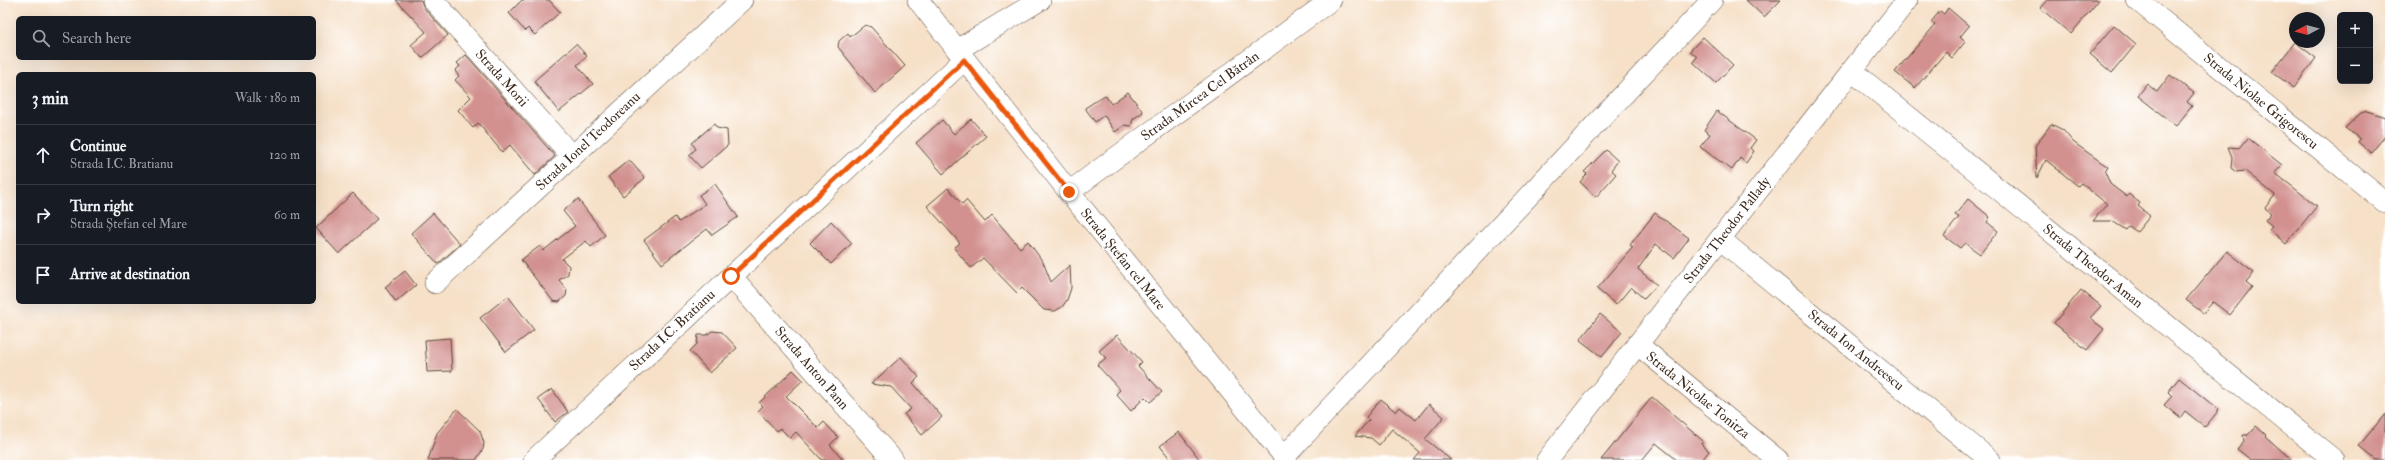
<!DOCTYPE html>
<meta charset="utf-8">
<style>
:root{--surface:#171b24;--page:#242831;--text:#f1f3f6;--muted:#9ea1a6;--line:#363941}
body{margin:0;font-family:"IM FELL Double Pica",serif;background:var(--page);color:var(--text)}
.controls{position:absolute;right:12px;top:12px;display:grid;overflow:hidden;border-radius:6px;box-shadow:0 4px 16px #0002}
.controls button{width:36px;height:36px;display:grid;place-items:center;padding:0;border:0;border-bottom:1px solid var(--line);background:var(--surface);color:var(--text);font:20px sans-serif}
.compass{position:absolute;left:2289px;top:12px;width:36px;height:36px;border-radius:50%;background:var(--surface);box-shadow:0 4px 16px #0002;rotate:263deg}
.stop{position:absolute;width:12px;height:12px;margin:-9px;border:3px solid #ea580c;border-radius:50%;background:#fff}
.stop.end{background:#ea580c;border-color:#fff;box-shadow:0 1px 4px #0008}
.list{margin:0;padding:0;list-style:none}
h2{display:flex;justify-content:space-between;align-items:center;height:52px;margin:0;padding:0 16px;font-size:17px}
h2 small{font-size:13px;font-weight:400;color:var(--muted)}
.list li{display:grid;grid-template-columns:26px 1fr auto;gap:12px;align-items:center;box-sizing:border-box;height:60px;padding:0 16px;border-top:1px solid var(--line)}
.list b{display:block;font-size:15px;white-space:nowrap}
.list p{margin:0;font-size:13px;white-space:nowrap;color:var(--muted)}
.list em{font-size:13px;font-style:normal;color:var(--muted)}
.icon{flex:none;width:22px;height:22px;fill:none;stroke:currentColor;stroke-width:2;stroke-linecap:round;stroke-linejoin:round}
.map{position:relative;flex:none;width:2385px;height:460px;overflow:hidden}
.search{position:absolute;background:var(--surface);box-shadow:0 4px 16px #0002;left:16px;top:16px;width:300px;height:44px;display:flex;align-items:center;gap:10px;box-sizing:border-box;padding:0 14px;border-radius:6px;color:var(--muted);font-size:15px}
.panel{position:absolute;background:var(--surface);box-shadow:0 4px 16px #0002;left:16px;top:72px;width:300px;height:232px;border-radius:6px}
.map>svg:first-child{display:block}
.building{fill:#d2918f}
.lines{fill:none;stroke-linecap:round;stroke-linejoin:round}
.minor-casing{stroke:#574537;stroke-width:22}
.minor{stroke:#fff;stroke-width:21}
.route{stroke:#ea580c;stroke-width:5}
.labels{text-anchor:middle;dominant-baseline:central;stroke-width:3;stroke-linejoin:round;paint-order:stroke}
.street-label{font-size:14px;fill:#3b2a1e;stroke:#fff}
</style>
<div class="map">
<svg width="2385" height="460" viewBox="0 0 2385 460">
<rect width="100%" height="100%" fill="#fff"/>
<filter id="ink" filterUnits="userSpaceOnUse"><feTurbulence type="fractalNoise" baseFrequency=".025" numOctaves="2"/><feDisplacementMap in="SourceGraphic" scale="8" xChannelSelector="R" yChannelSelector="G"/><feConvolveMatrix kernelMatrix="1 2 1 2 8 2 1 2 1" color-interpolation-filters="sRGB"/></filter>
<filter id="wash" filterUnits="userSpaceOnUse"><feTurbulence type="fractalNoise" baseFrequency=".012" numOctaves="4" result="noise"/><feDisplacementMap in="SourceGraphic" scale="16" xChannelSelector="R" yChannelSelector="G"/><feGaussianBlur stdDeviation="0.9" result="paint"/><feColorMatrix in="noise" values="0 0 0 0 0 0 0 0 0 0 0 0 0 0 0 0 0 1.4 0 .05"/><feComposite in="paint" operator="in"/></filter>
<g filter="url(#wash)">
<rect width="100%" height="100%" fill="#f6e0c7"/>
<g id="blocks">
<path class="building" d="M396 0H421L424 8 448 35 422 58 411 45 426 32Z
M522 0H549L560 12 535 35 528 28 525 31 509 13Z
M1746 0H1781L1764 17Z
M2047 0H2099L2071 34 2040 8Z
M1948 8 1969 26 1960 37 1965 42 1952 58 1946 52 1915 88 1895 72 1935 25 1931 22 1940 11 1944 14Z
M865 25 871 27 905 66 875 93 838 47 839 41 848 33 850 37Z
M2114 25 2136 44 2112 73 2090 54Z
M1703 37 1733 65 1716 83 1693 62 1697 57 1690 51Z
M2295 42 2316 58 2294 88 2272 72Z
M576 44 587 56 577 65 593 84 559 112 534 81Z
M466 55 555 156 535 175 510 145 502 152 478 123 473 128 458 110 471 97 455 80 459 76 455 71 460 66 457 63Z
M2170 75 2194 93 2187 102 2192 106 2176 126 2138 96 2147 84 2157 92Z
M1128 92 1143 112 1133 119 1131 126 1125 125 1115 132 1104 115 1095 122 1085 108 1105 95 1111 104Z
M1717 111 1756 140 1750 148 1754 151 1746 163 1740 158 1732 170 1700 147 1710 134 1704 130Z
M2367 111 2385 117V136L2371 153 2358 142 2360 139 2345 128 2361 113Z
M971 119 986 136 943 174 916 143 942 120 954 134Z
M714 124 717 128 727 130 728 145 701 168 689 155 696 149 692 143Z
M2051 124 2063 130 2073 142 2108 167 2105 172 2110 184 2127 197 2129 194 2140 203 2138 206 2150 216 2137 232 2129 226 2126 230 2112 221H2093L2107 204 2081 183 2078 186 2046 160 2037 178 2035 146Z
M2248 138 2282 165 2275 173 2317 206 2286 244 2269 229 2272 226 2265 220 2271 213 2265 208 2275 195 2245 171 2236 172 2231 168 2232 157 2228 147 2240 148Z
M1606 150 1618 161 1611 170 1616 174 1596 197 1580 182 1587 174 1584 172Z
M629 160 645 178 623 196 608 177Z
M715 184 738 217 712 235 707 229 662 264 644 240 675 217 679 222 705 204 699 195Z
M948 188 962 204 966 200 985 222 992 215 1020 248 1028 241 1043 262 1051 282 1070 265 1071 288 1067 300 1062 307 1055 311 1044 310 1022 288 1017 293 983 258 971 268 954 248 960 243 927 206Z
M353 193 377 219 339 254 316 228Z
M578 199 605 235 591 247 586 241 562 259 569 266 568 274 559 280 567 290 566 296 559 302 553 301 521 260 540 246 543 251 575 226 563 211Z
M1968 199 1990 217 1987 222 1998 231 1980 254 1965 243 1960 248 1944 236 1959 217 1955 215Z
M433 213 460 244 438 264 411 233Z
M1655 213 1689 238 1674 258 1656 244 1638 269 1657 285 1644 299 1631 287 1616 305 1597 289 1633 247 1630 245Z
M831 221 852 243 831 264 810 243Z
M2227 251 2254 272 2246 282 2252 287 2230 315 2213 302 2203 313 2186 300Z
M405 271 416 285 396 302 385 287Z
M2081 290 2101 306 2090 318 2104 329 2087 350 2054 323Z
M508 296 534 330 506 352 480 318Z
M1600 314 1622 332 1602 357 1580 340Z
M712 331 722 332 737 348 710 373 690 351 697 344 698 335H707Z
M1117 335 1142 362 1138 366 1162 392 1150 402 1145 397 1131 411 1116 394 1120 390 1097 365 1106 358 1099 351Z
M450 338 452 371 427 372 425 340Z
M901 357 919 377 913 383 942 417 922 435 904 414 911 409 891 387 871 384Z
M793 370 803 380 786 396 818 428 824 422 838 437 830 445 844 460H822L796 432 790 438 780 428 777 431 758 411 763 406 759 403Z
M2179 378 2219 410 2205 427 2185 411 2180 418 2164 405 2172 396 2168 392Z
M552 389 568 412 555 422 538 399Z
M1652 397 1703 441 1701 444 1709 451 1702 460H1677L1656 443 1642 460H1601Z
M1381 399 1396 412 1400 407 1416 420 1429 404 1444 417 1425 439 1451 460H1414L1420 453 1392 429 1379 445 1371 438 1355 436 1369 420 1366 417Z
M457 409 480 431 484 443 483 449 476 460H428L437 433Z
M2385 414V460H2376L2359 446Z
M2256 426 2266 435 2265 436 2292 460H2251L2237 449 2244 441 2243 435H2248Z
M1179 432 1200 460H1171L1160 446Z"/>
</g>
</g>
<g filter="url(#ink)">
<use href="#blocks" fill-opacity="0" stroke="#574537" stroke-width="1"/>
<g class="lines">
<defs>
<path id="minor" d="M433 0 571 155
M918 0 1069 192 1287 460
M2137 0 2385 202
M957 50 1040 0
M1852 71 2334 460
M1069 192 1331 0
M1721 240 1990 460
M731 276 893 460
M435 283 742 0
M1637 344 1778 460
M1284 457 1712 0
M534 460 964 60
M1547 460 1907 0"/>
</defs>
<use href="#minor" class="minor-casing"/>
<use href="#minor" class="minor"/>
</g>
</g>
<g class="lines" filter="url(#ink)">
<path class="route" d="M731 276 964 60 1069 192"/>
</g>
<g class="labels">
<g class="street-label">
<text transform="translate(502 78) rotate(48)">Strada Morii</text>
<text transform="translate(1200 96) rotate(-36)">Strada Mircea Cel Bătrân</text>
<text transform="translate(2261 101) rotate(39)">Strada Niolae Grigorescu</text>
<text transform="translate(588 141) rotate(-43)">Strada Ionel Teodoreanu</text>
<text transform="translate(1727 230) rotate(-52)">Strada Theodor Pallady</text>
<text transform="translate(1123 259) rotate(51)">Strada Ștefan cel Mare</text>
<text transform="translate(2093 266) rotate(39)">Strada Theodor Aman</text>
<text transform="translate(672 330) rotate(-43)">Strada I.C. Bratianu</text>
<text transform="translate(1856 350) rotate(39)">Strada Ion Andreescu</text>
<text transform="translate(812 368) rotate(49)">Strada Anton Pann</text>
<text transform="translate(1698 395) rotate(39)">Strada Nicolae Tonitza</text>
</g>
</g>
</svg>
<div class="controls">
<button>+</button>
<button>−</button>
</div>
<svg class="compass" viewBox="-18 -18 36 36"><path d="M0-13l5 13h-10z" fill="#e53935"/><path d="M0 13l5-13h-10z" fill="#9ea1a6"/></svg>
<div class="stop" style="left:731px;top:276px"></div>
<div class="stop end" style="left:1069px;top:192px"></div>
<div class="search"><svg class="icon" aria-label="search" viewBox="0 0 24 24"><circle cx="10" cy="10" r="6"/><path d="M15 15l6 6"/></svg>Search here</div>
<section class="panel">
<h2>3 min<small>Walk · 180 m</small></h2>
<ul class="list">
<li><svg class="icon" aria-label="ahead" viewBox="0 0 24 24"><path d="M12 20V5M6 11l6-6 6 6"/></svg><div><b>Continue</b><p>Strada I.C. Bratianu</p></div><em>120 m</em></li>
<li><svg class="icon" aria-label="right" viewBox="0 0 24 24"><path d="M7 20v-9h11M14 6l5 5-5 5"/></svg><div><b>Turn right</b><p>Strada Ștefan cel Mare</p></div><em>60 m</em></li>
<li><svg class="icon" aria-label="arrive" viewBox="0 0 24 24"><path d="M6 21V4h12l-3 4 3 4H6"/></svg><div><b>Arrive at destination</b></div></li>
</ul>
</section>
</div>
